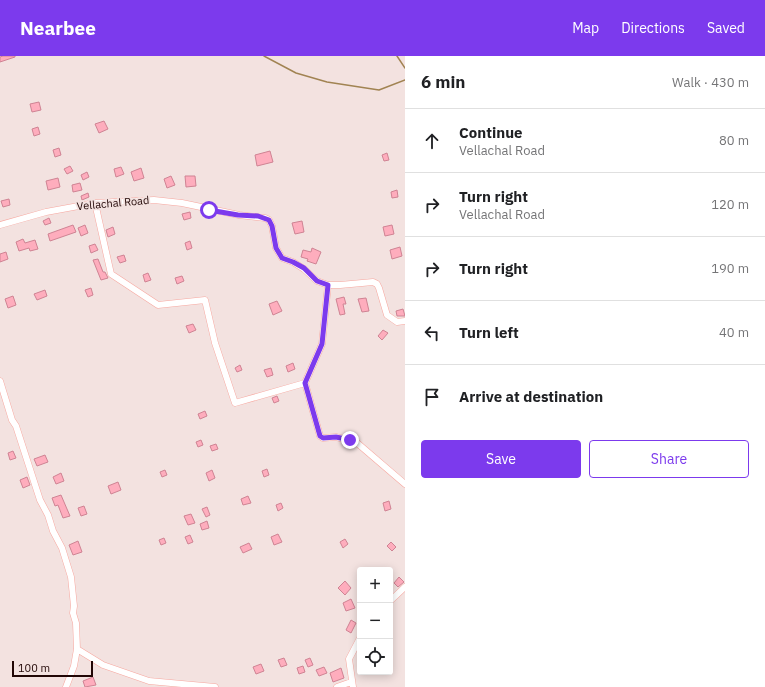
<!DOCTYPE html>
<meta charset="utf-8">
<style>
:root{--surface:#fff;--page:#f6f6f6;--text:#202124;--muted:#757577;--line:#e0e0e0;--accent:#7c3aed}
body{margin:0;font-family:"IBM Plex Sans",sans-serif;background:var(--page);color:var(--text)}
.controls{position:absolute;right:12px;bottom:12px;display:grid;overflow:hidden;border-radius:4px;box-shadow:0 2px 10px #0003}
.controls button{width:36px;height:36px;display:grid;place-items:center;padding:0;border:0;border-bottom:1px solid var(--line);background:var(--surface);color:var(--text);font:20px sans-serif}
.scale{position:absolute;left:12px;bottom:10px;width:81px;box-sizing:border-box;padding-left:4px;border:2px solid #210605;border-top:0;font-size:11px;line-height:14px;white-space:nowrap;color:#210605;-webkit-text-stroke:3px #f3e2e0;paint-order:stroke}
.stop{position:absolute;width:12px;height:12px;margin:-9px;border:3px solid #7c3aed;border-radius:50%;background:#fff}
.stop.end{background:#7c3aed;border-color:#fff;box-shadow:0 1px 4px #0008}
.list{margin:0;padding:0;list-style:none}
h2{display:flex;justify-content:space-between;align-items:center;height:52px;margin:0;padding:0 16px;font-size:17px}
h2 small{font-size:13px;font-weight:400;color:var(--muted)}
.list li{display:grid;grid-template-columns:26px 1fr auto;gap:12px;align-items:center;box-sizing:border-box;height:64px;padding:0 16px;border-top:1px solid var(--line)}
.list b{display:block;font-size:15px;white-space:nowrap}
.list p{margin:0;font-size:13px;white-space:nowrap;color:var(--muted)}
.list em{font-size:13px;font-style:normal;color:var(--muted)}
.actions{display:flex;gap:8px;padding:12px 16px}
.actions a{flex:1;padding:9px 0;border:1px solid var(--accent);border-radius:4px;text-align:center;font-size:14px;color:var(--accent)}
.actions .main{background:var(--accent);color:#fff}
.icon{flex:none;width:22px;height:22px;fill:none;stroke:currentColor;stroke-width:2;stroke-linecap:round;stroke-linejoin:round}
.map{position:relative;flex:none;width:405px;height:631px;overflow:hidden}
header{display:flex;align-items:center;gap:24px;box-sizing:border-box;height:56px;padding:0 20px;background:var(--accent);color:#fff}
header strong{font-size:19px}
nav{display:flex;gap:22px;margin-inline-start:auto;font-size:14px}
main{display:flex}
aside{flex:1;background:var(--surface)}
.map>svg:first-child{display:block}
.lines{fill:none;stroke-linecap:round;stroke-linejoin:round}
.stream{stroke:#a18352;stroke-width:1.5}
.building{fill:#feadbd;stroke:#cf8393}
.minor-casing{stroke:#f7a79f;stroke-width:7}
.minor{stroke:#fff;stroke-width:6}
.route{stroke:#7c3aed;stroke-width:5}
.labels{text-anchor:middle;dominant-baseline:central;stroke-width:3.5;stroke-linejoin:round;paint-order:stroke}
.street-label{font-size:11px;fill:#210605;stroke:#f3e2e0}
</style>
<header>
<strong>Nearbee</strong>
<nav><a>Map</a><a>Directions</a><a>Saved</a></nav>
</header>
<main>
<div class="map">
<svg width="405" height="631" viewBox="0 0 405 631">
<rect width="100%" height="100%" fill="#f3e2e0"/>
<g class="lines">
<path class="stream" d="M264 0 296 17 327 26 379 34 405 24
M397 0 405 12"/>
</g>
<path class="building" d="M3 0H15V1L0 6V1Z
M39 46 41 54 32 56 30 48Z
M104 65 108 73 99 77 95 68Z
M38 71 40 78 34 80 32 73Z
M59 92 61 99 55 101 53 94Z
M270 95 273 106 257 110 255 99Z
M387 97 389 104 384 105 382 99Z
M70 110 73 115 67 118 64 113Z
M121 111 124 118 116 121 114 113Z
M141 112 144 122 134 125 131 116Z
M87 116 89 121 83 124 81 119Z
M171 120 175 129 167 132 164 123Z
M185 120H195L196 130 186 131Z
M58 122 60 131 48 134 46 125Z
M80 127 82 134 73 136 72 129Z
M397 134 398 141 392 142 391 136Z
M88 137 89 141 82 144 81 140Z
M9 143 10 149 3 151 1 145Z
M190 156 191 162 184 164 182 158Z
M49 162 51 167 45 169 43 165Z
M302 165 304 176 295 178 292 167Z
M73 169 76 176 50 185 48 178Z
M85 169 88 177 81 180 78 172Z
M392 169 394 178 385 180 383 171Z
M113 171 115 178 108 181 106 174Z
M23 183 25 187 35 184 38 193 30 195 29 192 19 195 16 186Z
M190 185 192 192 187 194 185 187Z
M95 188 98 194 91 197 89 190Z
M400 191 402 200 392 203 390 194Z
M312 192 321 196 316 208 307 205 308 203 301 201 303 194 311 196Z
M6 196 8 203 0 206V198Z
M124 199 126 205 120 207 117 201Z
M98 203 103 216H105L108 222 101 224 93 204Z
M148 217 151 224 145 226 143 219Z
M182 220 184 225 177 228 175 222Z
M91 232 93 239 88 241 85 234Z
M45 234 47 240 37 244 34 238Z
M13 240 16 249 8 252 5 243Z
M344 241 346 248H343L345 258 340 259 336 243Z
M366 242 369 255 362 256 358 243Z
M277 245 282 255 273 259 269 248Z
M403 253 405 260H397L396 255Z
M193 268 196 274 189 277 186 270Z
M383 274 388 277 382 284 378 280Z
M293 307 295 313 288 316 286 310Z
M240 309 242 314 237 316 235 312Z
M271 312 273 319 267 321 264 314Z
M277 340 279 345 274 347 272 342Z
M205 355 207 360 200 363 198 358Z
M201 384 203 389 198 391 196 386Z
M216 388 218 393 212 395 210 390Z
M13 395 16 402 10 404 8 397Z
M45 399 48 406 37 410 34 403Z
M267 413 269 419 264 421 262 415Z
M165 414 167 419 162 421 160 416Z
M212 414 215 422 209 425 206 417Z
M61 417 64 425 56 428 53 421Z
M27 421 30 429 23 432 20 424Z
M118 426 121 434 111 438 108 430Z
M61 439 70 460 63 462 58 449 55 450 52 442Z
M248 440 251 447 243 449 241 443Z
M389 445 391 453 385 455 383 447Z
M281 447 283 452 278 455 276 449Z
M84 450 87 458 81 460 78 452Z
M207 451 210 459 206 461 202 453Z
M191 458 195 467 188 469 184 460Z
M207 465 209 472 202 474 200 468Z
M278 478 282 486 274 489 271 481Z
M190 479 193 486 188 488 185 481Z
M164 482 166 487 161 489 159 484Z
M345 483 348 488 343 492 340 486Z
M78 485 82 496 73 499 69 489Z
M391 486 396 491 392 495 387 490Z
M249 487 252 493 243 497 240 491Z
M399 521 404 526 398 531 394 527Z
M345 525 351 532 345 539 338 532Z
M351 543 355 552 346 555 343 547Z
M351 564 356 567 351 577 346 574Z
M284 602 287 609 281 611 278 604Z
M310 602 313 609 308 611 305 604Z
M261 608 264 615 256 618 253 611Z
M303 610 305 616 299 618 297 612Z
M324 611 327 617 319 620 316 614Z
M341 612 344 622 333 626 330 617Z
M93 621 96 629 85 631 83 625Z"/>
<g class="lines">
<defs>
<path id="minor" d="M95 147 111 218 158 249 205 244 215 287 235 347 305 327 322 288 328 229
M0 169 46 156 95 147 154 144 182 147 239 159 265 162 269 164 272 170 276 192 282 202 293 206 304 213 317 225 328 229H340L373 226 377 228 379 232 387 259 397 266 405 265
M0 325 12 364 16 370 40 444 48 459 53 475 62 492 71 521 74 550 73 557 76 567 77 593 74 610 66 631
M305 327 320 380 323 382 336 381 356 386 405 428
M390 545 405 531
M77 593 103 609 149 625 215 631
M337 631 351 626
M353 631 349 603 360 582"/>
</defs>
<use href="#minor" class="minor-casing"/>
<use href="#minor" class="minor"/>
</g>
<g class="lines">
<path class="route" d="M209 154 238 159 258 160 269 164 272 170 276 192 282 202 293 206 304 212 317 225 328 229 322 288 305 327 320 380 323 382 336 381 350 384"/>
</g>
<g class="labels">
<g class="street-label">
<text transform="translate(113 147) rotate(-5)">Vellachal Road</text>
</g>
</g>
</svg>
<div class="controls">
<button>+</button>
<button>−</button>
<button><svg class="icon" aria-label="locate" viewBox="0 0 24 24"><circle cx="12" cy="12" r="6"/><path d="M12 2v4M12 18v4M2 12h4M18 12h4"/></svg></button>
</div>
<div class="scale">100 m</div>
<div class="stop" style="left:209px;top:154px"></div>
<div class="stop end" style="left:350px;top:384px"></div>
</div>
<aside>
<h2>6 min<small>Walk · 430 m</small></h2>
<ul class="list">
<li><svg class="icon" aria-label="ahead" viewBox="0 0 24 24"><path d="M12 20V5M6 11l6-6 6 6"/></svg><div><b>Continue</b><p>Vellachal Road</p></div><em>80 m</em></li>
<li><svg class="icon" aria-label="right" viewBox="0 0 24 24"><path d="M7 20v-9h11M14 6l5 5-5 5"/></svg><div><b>Turn right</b><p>Vellachal Road</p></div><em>120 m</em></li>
<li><svg class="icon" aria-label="right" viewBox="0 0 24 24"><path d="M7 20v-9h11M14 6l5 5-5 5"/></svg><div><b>Turn right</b></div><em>190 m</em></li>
<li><svg class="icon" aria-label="left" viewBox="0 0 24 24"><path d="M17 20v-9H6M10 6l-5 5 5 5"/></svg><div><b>Turn left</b></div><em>40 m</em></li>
<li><svg class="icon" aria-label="arrive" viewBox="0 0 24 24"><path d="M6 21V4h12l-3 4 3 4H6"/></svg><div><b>Arrive at destination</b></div></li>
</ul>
<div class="actions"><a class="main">Save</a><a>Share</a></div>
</aside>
</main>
